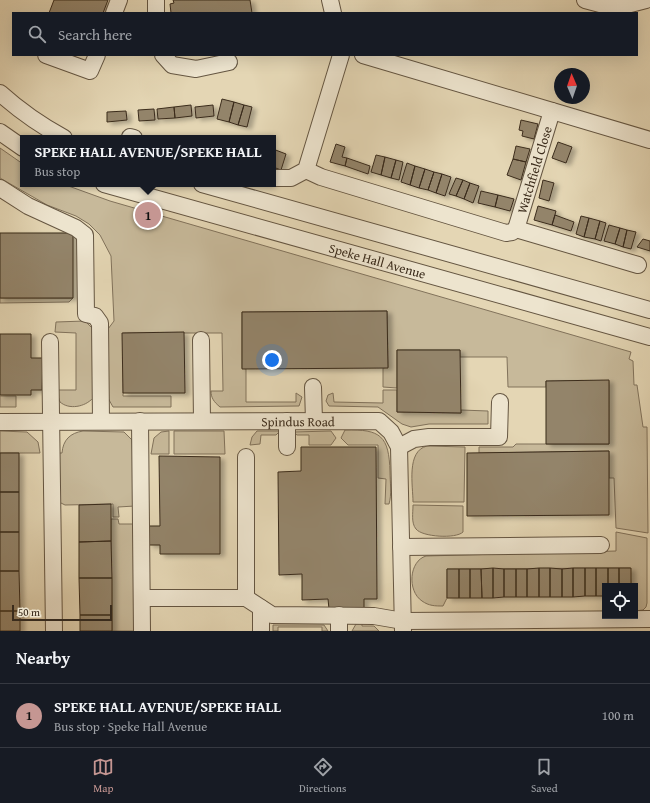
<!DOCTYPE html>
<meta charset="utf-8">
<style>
:root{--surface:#171b24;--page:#242831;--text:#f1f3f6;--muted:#9ea1a6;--line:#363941;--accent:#c59692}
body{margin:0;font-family:"Gentium Book Plus",serif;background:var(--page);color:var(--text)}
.controls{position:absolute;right:12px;bottom:12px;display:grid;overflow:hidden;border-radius:0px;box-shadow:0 4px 16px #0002}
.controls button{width:36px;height:36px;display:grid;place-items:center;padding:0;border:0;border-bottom:1px solid var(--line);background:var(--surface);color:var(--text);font:20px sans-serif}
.compass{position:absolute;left:554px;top:68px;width:36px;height:36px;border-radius:50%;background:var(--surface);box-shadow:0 4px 16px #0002;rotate:358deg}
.scale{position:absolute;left:12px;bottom:10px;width:100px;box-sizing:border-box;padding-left:4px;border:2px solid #3b2c1c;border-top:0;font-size:11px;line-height:14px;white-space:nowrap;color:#3b2c1c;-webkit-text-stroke:3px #ede4ce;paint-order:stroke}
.you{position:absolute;left:272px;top:360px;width:14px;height:14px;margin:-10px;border:3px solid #fff;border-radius:50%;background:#1a73e8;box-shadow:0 0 0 6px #1a73e833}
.badge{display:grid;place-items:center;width:26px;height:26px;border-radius:50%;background:var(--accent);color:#111;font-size:13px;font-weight:700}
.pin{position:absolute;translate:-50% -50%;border:2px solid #fff;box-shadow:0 1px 4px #0006}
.popup{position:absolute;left:20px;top:135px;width:256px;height:52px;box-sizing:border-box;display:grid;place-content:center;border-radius:0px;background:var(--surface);filter:drop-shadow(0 1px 3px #0005);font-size:13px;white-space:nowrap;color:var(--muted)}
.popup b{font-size:15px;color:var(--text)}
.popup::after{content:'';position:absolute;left:50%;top:100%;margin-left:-8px;border:8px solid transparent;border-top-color:var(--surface)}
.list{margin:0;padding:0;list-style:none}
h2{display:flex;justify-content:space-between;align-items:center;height:52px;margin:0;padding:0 16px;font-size:17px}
h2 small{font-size:13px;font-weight:400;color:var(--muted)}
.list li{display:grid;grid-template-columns:26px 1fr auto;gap:12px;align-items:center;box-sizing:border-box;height:64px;padding:0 16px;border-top:1px solid var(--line)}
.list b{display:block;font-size:15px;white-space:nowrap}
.list p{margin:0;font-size:13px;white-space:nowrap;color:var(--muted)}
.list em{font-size:13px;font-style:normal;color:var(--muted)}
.icon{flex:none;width:22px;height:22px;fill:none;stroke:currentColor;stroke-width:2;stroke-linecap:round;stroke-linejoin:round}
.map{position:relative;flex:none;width:650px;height:631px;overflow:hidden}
.search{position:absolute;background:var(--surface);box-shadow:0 4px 16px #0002;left:12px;right:12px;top:12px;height:44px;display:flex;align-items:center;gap:10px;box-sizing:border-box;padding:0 14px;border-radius:0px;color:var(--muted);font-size:15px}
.sheet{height:116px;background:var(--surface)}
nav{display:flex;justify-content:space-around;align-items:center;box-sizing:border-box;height:56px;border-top:1px solid var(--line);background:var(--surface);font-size:11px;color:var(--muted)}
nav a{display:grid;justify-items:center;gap:2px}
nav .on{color:var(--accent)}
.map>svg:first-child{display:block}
.green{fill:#c7b99a;stroke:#81725b}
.building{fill:#93846b;stroke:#3b2c1c;filter:url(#shadow)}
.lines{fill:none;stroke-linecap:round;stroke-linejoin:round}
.minor-casing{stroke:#655642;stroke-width:18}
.minor{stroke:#ede4ce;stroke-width:16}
.labels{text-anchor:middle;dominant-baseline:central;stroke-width:4;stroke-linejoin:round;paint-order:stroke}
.street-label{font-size:13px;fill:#3b2c1c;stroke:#ede4ce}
</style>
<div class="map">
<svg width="650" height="631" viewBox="0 0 650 631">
<defs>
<filter id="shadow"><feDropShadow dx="4.5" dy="2.5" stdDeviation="2" flood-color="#0004"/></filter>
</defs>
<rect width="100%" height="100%" fill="#e4d6b4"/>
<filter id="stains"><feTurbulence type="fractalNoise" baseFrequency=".005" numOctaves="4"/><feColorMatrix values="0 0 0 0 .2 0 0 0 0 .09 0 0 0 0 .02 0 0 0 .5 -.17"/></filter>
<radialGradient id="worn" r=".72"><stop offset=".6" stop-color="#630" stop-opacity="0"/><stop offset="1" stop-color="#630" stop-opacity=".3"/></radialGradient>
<path class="green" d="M0 148 23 164V184H63L110 201 631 352 629 359 633 361 634 385H637L643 427H647L648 533 616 528 614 478H609V451L479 453V447H513L516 444H609V381H546V387H508L507 357H460V350H397V388L383 387V368L388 367 387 311 242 312V368L246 369V402H296V393L302 397 299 406 220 407C214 402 211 398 211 391H223L222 333H123V396H171V407H113L108 398V329L114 321 111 256 100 235 89 224 76 216 47 205 0 178Z
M0 298H73L69 302 0 303Z
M85 321 93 329V398C85 407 69 410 60 402L56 390H76V333L55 332 56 322Z
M383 390H397V412L461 413V410L488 411V424H429L411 427 402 424 378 407 329 406 326 401 328 395 333 393 334 402 383 403Z
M0 396H16V407H0Z
M345 430C381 429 389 436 390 472 390 482 392 494 389 504H385L386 479 378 478V445H348L341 438Z
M0 431 27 432 38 442 40 453H0Z
M83 431 124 432 132 440 135 506 118 507 119 517H113V504L65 505 59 502 58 453H62C63 440 70 433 83 431Z
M169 431V454H151L154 438 161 432Z
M174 431H224L225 454H174Z
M257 431H280L276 435H261L260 444 250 445 252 437Z
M331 431 336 438 331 445H309V435H297L293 432Z
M427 446 465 447 464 502H413C413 486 406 451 427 446Z
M413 505 463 506V532C456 539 422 537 416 529 411 523 413 513 413 505Z
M111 519H118L119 524H135L134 631H112Z
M616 532 647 538V603L646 607 643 610 635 611V586H631L630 568 447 569V598L443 606C435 606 429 606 422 601 407 591 409 561 426 556L616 551Z
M362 623V626H374L379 631H352L356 624Z
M273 625H324L328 631H322V627H278V631H273Z"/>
<path class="building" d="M54 0H108L103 13H49Z
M173 0H250L252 13H171L170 4 174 3Z
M222 99 234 102 229 122 217 119Z
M234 102 244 105 238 125 229 122Z
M191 105 192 116 175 118 174 107Z
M213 105 214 116 196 118 195 107Z
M244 105 252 107 247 127 238 125Z
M174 107 175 118 158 119 157 109Z
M154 109 155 120 139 121 138 110Z
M126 111 127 120 107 122V112Z
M521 120 538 124 534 139 522 136 523 131 519 130Z
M558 142 572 147 566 163 552 158Z
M336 144 345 147 342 157 347 158 345 166 330 162Z
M516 146 530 149 526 162 513 159Z
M273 149 286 154 281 170 273 167Z
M376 155 385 157 381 175 371 172Z
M385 157 396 160 391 178 381 175Z
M347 158 370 166 368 174 345 166Z
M513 159 526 162 521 180 507 175Z
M396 160 403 162 399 180 391 178Z
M407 163 415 166 410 185 401 182Z
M415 166 425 169 419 188 410 185Z
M425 169 434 172 428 190 419 188Z
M434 172 442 174 436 193 428 190Z
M442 174 451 177 445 196 436 193Z
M456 178 463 180 456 196 449 194Z
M463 180 470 183 464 199 456 196Z
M543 180 554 183 549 201 539 198Z
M470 183 479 186 473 203 464 199Z
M481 191 498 195 495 207 478 203Z
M498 195 514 199 510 211 495 207Z
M538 206 556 211 552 225 534 220Z
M555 215 574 222 571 231 552 225Z
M581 216 589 218 584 237 576 234Z
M589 218 600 221 595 239 584 237Z
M600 221 606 223 601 241 595 239Z
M609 225 620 228 615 244 604 241Z
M620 228 627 230 623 247 615 244Z
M627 230 636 232 631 249 623 247Z
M0 233H73V298H0Z
M643 239 650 241V251L637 247Z
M387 311 388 368 242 369V312Z
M184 332 185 393H123L122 333Z
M0 334H31V358H43L42 390H31V395H0Z
M397 350H460L461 413 397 412Z
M609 380V444H546V381Z
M301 447H376L377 599H364V608L329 609 328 599 302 600V574L279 575 278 472 301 471Z
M609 451V515L467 516V453Z
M0 453H19V492H0Z
M159 456 220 457V554H160V545H149V526H160Z
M0 492H19V532H0Z
M111 504V541L79 542V505Z
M0 532H19V571H0Z
M111 541 112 578H79V542Z
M493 568V598H482L481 569Z
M493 568 504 569V597L493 598Z
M539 568H550V597H539Z
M539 568V597H527V569Z
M550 568 562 569V597H550Z
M573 568H585V596L573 597Z
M573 568V597H562V569Z
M585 568H596V596H585Z
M596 568H608V586H605V596H596Z
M608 568H619V586H608Z
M619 568H631V586H619Z
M447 569H459V598H447Z
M459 569H470V598H459Z
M470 569H481L482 598H470Z
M504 569H516V597H504Z
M516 569H527V597H516Z
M0 571H19L20 611H0Z
M79 578H112V615H80Z
M0 611H20V631H0Z
M80 615H112V631H80Z"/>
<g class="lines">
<defs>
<g id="minor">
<path d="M156 0V13"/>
<path d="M330 0 333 13"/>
<path d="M585 0 615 8 646 0"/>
<path d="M114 13 119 0"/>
<path d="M46 55 90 71 97 55"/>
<path d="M163 55 172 65 196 69 229 62"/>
<path d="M363 55 650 140"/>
<path d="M0 93C20 111 40 125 64 138"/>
<path d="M0 132 23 148"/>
<path d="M130 137 134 138"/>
<path d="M306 170 321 177 506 233 512 232 516 229"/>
<path d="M273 178H291L306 170 341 55"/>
<path id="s1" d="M104 184 650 337"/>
<path d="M202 184 650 310"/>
<path d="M0 188 28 206 76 228 85 235 86 314 95 316 100 323 101 421"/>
<path d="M516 229 638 265"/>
<path id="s2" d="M516 229 552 111"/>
<path d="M201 340 202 421"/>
<path d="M50 342 54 631"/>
<path d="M313 387 314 421"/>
<path d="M140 421 142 631"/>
<path d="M287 421V447"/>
<path id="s3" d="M0 422 379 421 391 432 399 447 403 631"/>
<path d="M399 447 414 439 429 437H499L500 402"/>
<path d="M401 547 601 545"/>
<path d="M142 598H246V457"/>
<path d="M246 598 272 615 374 616 403 621 650 619"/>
<path d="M339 615V631"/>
<path d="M261 631V608"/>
</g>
</defs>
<use href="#minor" class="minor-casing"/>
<use href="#minor" class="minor"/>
</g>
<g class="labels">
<g class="street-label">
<text stroke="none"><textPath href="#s2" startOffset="62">Watchfield Close</textPath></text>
<text stroke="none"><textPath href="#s1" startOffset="284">Speke Hall Avenue</textPath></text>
<text stroke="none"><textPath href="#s3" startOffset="298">Spindus Road</textPath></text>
</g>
</g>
<rect width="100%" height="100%" filter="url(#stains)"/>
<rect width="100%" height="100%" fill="url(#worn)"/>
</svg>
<div class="controls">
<button><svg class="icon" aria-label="locate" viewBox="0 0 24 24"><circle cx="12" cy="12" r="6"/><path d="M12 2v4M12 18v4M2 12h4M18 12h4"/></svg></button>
</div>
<svg class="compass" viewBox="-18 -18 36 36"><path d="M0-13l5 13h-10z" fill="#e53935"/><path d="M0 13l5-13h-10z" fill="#9ea1a6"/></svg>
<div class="scale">50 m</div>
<div class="you"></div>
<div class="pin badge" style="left:148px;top:215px">1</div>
<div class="popup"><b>SPEKE HALL AVENUE/SPEKE HALL</b>Bus stop</div>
<div class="search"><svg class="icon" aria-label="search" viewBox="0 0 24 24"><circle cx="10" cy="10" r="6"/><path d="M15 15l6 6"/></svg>Search here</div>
</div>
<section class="sheet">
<h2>Nearby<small></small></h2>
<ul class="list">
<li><span class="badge">1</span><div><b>SPEKE HALL AVENUE/SPEKE HALL</b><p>Bus stop · Speke Hall Avenue</p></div><em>100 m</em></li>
</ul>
</section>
<nav>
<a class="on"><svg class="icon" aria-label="map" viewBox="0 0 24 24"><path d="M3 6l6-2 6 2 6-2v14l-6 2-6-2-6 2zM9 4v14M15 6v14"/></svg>Map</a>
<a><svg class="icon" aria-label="directions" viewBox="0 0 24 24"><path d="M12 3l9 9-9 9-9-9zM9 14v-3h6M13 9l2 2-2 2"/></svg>Directions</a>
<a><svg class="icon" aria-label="saved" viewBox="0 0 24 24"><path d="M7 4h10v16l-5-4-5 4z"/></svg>Saved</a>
</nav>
